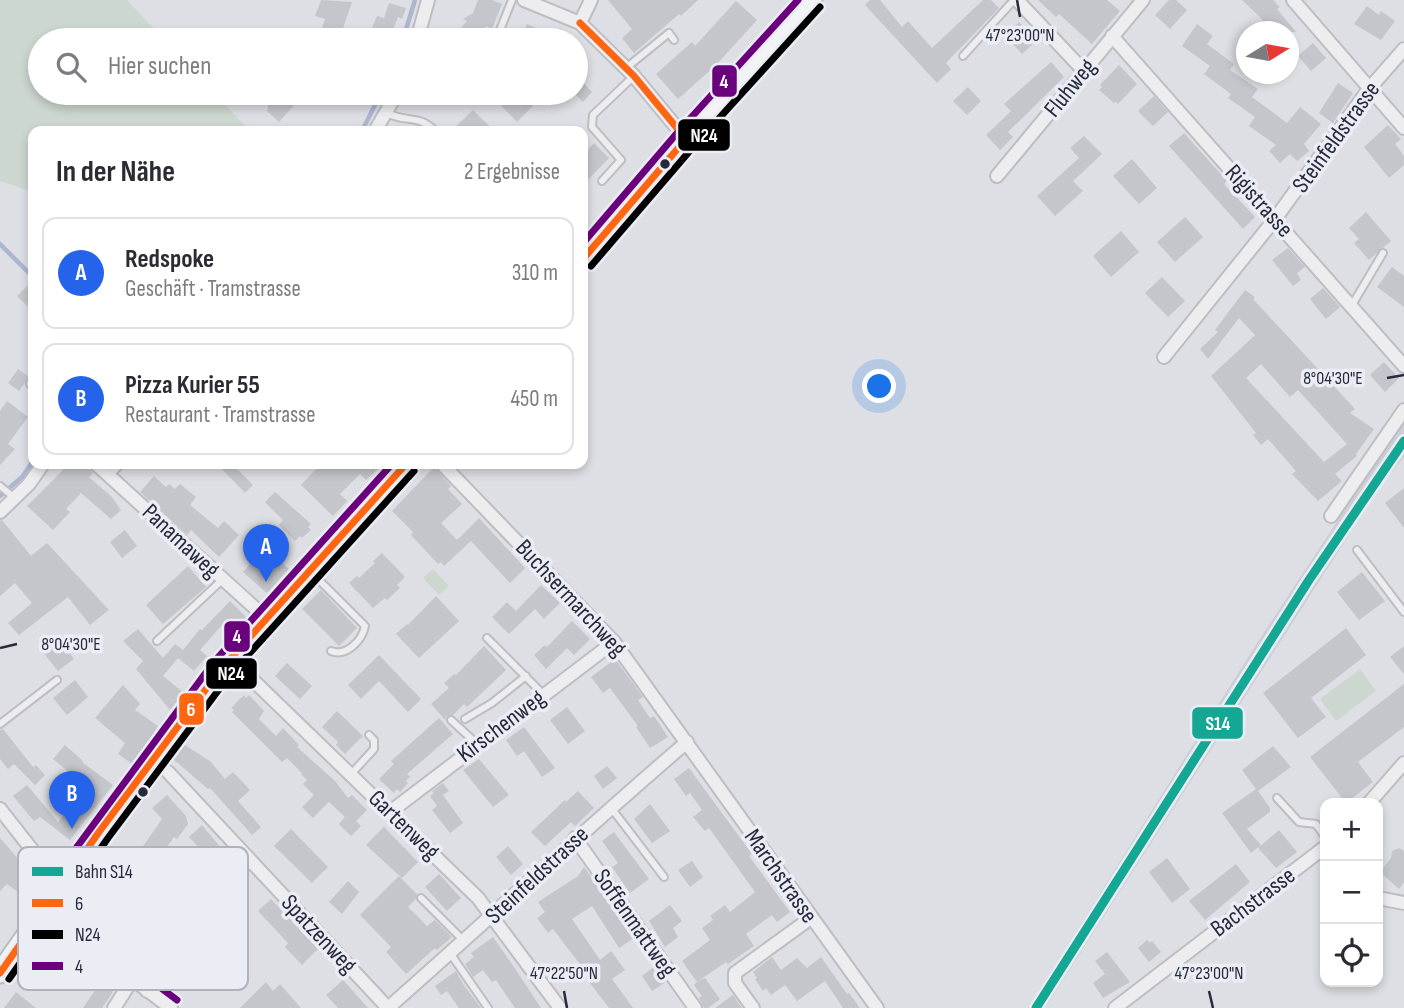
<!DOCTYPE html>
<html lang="de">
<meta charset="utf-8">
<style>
:root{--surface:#fff;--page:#f2f2f3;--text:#2b2b33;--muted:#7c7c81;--line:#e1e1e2;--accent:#2563eb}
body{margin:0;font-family:"Sofia Sans Condensed",sans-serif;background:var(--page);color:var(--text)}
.controls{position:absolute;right:21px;bottom:21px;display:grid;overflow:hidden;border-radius:14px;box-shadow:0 4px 10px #0003}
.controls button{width:63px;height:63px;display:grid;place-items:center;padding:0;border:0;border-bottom:2px solid var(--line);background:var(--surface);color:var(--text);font:35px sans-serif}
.compass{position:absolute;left:1236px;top:21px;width:63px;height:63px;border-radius:50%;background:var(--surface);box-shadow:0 4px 10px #0003;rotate:79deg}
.you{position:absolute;left:880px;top:387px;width:24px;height:24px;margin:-18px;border:5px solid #fff;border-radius:50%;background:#1a73e8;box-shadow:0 0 0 10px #1a73e833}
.badge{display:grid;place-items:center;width:46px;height:46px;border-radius:50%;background:var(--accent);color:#fff;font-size:23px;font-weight:700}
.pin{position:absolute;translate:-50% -58px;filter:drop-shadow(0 2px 4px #0008)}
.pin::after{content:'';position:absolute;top:37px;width:24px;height:21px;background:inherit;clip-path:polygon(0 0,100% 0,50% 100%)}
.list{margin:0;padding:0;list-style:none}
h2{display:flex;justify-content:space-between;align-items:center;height:91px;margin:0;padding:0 28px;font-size:30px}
h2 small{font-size:23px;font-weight:400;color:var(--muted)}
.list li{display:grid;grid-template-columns:46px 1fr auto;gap:21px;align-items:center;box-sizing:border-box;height:112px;margin:0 14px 14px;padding:0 14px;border:2px solid var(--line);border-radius:14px}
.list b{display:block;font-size:26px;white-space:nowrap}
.list p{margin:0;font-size:23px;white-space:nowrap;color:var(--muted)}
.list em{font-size:23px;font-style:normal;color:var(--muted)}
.icon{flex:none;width:38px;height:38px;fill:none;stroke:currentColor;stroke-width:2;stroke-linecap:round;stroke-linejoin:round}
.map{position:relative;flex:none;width:1404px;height:1008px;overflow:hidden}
.search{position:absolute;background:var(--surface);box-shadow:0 4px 10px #0003;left:28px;top:28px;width:560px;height:77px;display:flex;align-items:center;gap:18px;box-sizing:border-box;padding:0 24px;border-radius:38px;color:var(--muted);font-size:26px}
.panel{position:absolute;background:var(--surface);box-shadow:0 4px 10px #0003;left:28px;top:126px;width:560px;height:343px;border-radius:14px}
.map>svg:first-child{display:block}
.built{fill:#ccced7}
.green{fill:#ccd7cf}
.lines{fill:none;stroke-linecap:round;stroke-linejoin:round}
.stream{stroke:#acb6d0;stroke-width:4.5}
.building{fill:#c4c6cb;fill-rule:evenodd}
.service-casing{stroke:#bdbdc2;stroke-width:10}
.minor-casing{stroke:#bdbdc2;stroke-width:16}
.primary-casing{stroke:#babcc2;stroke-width:23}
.service{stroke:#ededf0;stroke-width:6}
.minor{stroke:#ededf0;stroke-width:12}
.primary{stroke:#f2f3f4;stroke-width:19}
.bus-1-casing{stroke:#ebedf4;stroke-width:12}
.bus-2-casing{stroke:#ebedf4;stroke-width:12}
.bus-3-casing{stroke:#ebedf4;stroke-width:12}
.bus-1{stroke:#ff6612;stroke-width:7}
.bus-2{stroke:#000;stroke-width:7}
.bus-3{stroke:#6b007d;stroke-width:7}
.rail-1-casing{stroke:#ebedf4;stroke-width:14}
.rail-1{stroke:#14a794;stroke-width:9}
.ticks{fill:none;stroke:#262a3c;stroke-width:2.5}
.bus-dot{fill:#262a3c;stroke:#ebedf4;stroke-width:2.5}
.labels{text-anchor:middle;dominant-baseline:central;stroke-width:7;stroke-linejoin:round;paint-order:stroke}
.street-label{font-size:24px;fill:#262a3c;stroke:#ebedf4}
.key{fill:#ebedf4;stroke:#b0b2bd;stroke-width:2}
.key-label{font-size:19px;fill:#262a3c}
.ticks-label{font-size:18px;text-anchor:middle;fill:#262a3c;stroke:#ebedf4;stroke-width:7;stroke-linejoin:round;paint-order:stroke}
.line-badge{stroke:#ebedf4;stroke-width:2.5}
.badge-label{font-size:19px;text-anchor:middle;font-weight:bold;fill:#fff}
</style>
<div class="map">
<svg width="1404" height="1008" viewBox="0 0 1404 1008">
<rect width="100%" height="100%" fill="#dedfe4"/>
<path class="built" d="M1404 423V457L1379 488 1045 1008H1028L1252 651 1365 479Z"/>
<path class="green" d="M0 0H127L165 40H40V93H214L250 131H33V192L0 181Z
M433 569 449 586 439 595 423 578Z
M1360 669 1376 691 1336 721 1320 699Z"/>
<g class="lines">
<path class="stream" d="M403 39 415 0
M362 131 381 93
M0 244 30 274
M0 496 22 477 33 461"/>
</g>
<path class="building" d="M321 0 352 2 340 37 321 31 325 19 315 16Z
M478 0H492L502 4 492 29 486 26 480 40H449L467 21 463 19 473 13Z
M608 0H698L681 16 679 14 634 53 622 38 632 29Z
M870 0H880L902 27 908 21 932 48 983 0H991L999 8 946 63 951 69 937 83 865 5Z
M1038 0H1107L1120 11 1092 44 1059 14 1056 17Z
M1169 0H1176L1187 10 1170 29 1155 15Z
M1242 0H1273L1280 7 1277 9 1296 32H1269L1261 22 1263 20Z
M736 1 757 20 716 65 678 99 656 74 692 42 695 46Z
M389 3 406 8 402 19 398 17 389 40H376L368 37 377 16 384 18Z
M1367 6 1379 15 1381 11 1395 21 1381 40 1354 24Z
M1019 22 1036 41 1022 54 1005 35Z
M527 24 563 40H519Z
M1197 24 1213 36 1207 44 1234 64 1230 70 1258 89 1252 97 1287 123 1300 107 1321 124 1304 144 1309 151 1297 161 1290 154 1280 163 1269 151 1276 145 1249 126 1255 117 1228 98 1231 94 1204 74 1210 66 1182 46Z
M1313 43 1326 58 1311 71 1298 56Z
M1051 62 1064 77 1008 132 1013 137 1000 150 986 135 1011 111 1004 104Z
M1119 65 1137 84 1118 104 1116 102 1114 103 1099 90 1102 87 1100 85Z
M576 75 592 92 583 102 576 95Z
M1338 83 1353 93 1333 123 1319 113Z
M968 87 981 101 967 115 953 101Z
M271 93H295L296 103 279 122 267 111Z
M489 93H521L533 106 517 122Z
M1154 96 1168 112 1153 126 1138 111Z
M473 110 479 116 495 131H451Z
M1388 125 1401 139 1395 144 1404 156V165L1389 178 1364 147Z
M1184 133 1227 181 1224 184 1255 217 1243 229 1169 146Z
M1084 136 1102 154 1073 181 1083 191 1055 216 1037 196 1079 158 1070 148Z
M594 143 609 158 583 185V155Z
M1132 159 1157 188 1139 204 1113 176Z
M1366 212 1391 241 1369 260 1354 243 1359 239 1349 228Z
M1185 217 1203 237 1175 262 1157 242Z
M1121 231 1139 252 1111 277 1093 256Z
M1288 248 1305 267 1297 273 1301 280 1293 286 1272 260Z
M1392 267 1404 276V307L1377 287Z
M1162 277 1185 301 1168 317 1145 293Z
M28 285 33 291V312L17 296Z
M1323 288 1340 307 1326 319 1310 299Z
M1245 290 1255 297 1253 299 1355 409 1350 413 1374 429 1356 454 1357 456 1335 474 1342 481 1318 501 1292 474 1296 471 1268 439 1261 445 1253 435 1256 433 1211 376 1255 335 1239 318 1208 359 1200 349 1218 332 1215 330ZM1261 364 1290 397 1298 390 1347 444 1324 462 1246 378Z
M1384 362 1399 378 1385 392 1370 375Z
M18 369 29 377 19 391 8 383Z
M7 401 28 417 8 444 15 449 0 465V411Z
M55 464H84L93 473 89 477 112 497 121 510 111 519 81 493 66 509 70 512 53 530 27 506 63 470Z
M217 464H232L253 485 245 493Z
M321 464H383L366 480 360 474 340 494 347 501 333 516 301 485Z
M434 467 451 486 448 489 462 504 441 523 457 540 479 518 525 568 510 583 471 541 444 566 441 562 438 564 411 535 413 532 392 511Z
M154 476 166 487 169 484 175 489 180 484 196 497 190 505 218 528 224 521 239 535 219 557 191 530 187 535 140 492Z
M1404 488V528L1385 503Z
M275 492 311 524 308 527 311 530 302 538 300 536 295 541 279 525 283 520 265 502Z
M2 520 31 556 47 543 109 610 90 625 68 597 19 635 8 623 32 603 15 583 0 596V521Z
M125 530 137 546 122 558 110 542Z
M269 551 289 569 267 593 243 572 260 553 265 556Z
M382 553 405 577 397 585 400 588 387 600 385 598 373 608 349 583 357 576 359 578 375 563 373 561Z
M188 566 206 587 163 624 146 605Z
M1362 572 1385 601 1359 620 1337 592Z
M541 585 560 603 544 619 535 609 509 634 492 617 507 602 516 611Z
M321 590 357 628 339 646 302 609Z
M436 596 459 621 419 658 396 634 407 624 408 625Z
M230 601 246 617 232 632 223 624 200 650 207 656 194 671 178 658 163 676 184 693 170 710 136 669 143 661 123 641 138 629 163 658 175 644 183 650 200 629 202 630Z
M572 621 590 639 574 655 567 648 546 669 534 655 545 645 547 647Z
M1346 628 1366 655 1311 698 1326 717 1298 738 1263 693Z
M58 639 74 659 58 671 42 651Z
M484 646 506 670 467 707 464 704 453 715 447 716 445 720 431 704 449 688 444 683 454 674 456 675Z
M1404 646V674L1390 657Z
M379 655 421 699 408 712 379 681 361 699 348 685Z
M615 659 643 697 638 700 650 718 654 716 668 737 650 748 636 727 638 726 610 688 603 693 591 677Z
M287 663 312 686 300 699 275 676Z
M75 680 88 697 67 715 53 698Z
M1404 684V727L1358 762 1373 782 1346 803 1310 757Z
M123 685 140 704 135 710 158 726 134 765 118 754 125 743 95 718Z
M244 695 246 698 249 695 264 711 259 719 276 736 283 728 299 745 297 747 335 781 348 798 352 795 367 810 356 821 361 826 351 836 339 824 345 817 329 802 313 818 302 807 314 795 303 784 307 780 301 774 302 773 287 758 282 762 232 712 234 710 231 708Z
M567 707 585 731 568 744 550 720Z
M337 711 363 736 345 754 336 745 338 742 322 727Z
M439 718 453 734 407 774 410 777 406 781 408 783 400 792 397 789 394 793 379 779 394 764 391 761Z
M524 727 555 768 542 777 524 751 517 756 506 740Z
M3 729 33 767 36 765 45 775 35 785 14 764 8 769 0 759V730Z
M65 745 83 761 82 762 113 785 70 840 40 817 34 821 13 796 27 785 58 822 86 786 53 759Z
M185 745 211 762 225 779 233 772 250 790 238 801 261 827 252 835 210 788 208 789 173 759Z
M1273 746 1291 767 1258 791 1270 808V812L1247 829 1261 845 1251 853 1222 813 1256 789 1242 770Z
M479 759 509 795 493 807 463 770Z
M607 766 617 778 603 789 594 776Z
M689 768 752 854 749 856 790 912 777 922 772 915 746 934 754 946 728 964 726 962 697 982 705 978 720 999 708 1008H704L699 998 702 996 694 985 697 982 682 961 710 940 702 928 713 920 710 916 725 905 730 912 755 892 709 828 705 831 693 817 702 810 690 793 686 796 674 779Z
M443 783 449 791 443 795 463 823 450 833 432 810 437 806 430 796 434 793 432 791Z
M578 791 594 808 575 826 571 822 545 846 531 832 565 800 566 802Z
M167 795 186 816 188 824 177 839 174 837 157 861 141 849 162 819 152 808Z
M650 804 670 831 652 843 634 819Z
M202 825 231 860 212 878 201 867 206 862 203 857 206 855 189 837Z
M384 827 418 862 402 878 366 845Z
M291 829 328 867 312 883 274 846Z
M1279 830 1297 852 1276 868 1258 848Z
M614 832 649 879 630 893 612 867 618 863 602 841Z
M0 838 21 862 18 865 44 885 31 902 7 884 0 891Z
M508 846 523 864 511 875 496 857Z
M1399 848 1404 851V882L1399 889 1380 872 1391 858 1392 851Z
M1167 858 1190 889 1172 903 1149 872Z
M692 861 703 877 690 887 678 870Z
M1236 864 1250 882 1205 920 1189 901Z
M584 867 634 938 619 948 592 906 572 919 600 960 611 951 625 970 612 979 633 1008H609L586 978 589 976 553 929 548 933 537 918 545 912 538 902 578 876Z
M439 874 461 898 447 911 425 887Z
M399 876 417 894 416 899 408 907 427 926 435 920 452 937 437 950 435 948 406 974 386 952 391 947 360 915Z
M348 881 359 892 342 914 329 902Z
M271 899 318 949 302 965 285 947 288 943 258 911Z
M670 905 682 921 673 928 678 937 665 947 649 921Z
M493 937 514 967 541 1008H515L496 980 492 982 483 970 473 977 465 964 474 957 471 953Z
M1147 940 1150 943 1152 941 1161 952 1149 962 1138 948Z
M1107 952 1130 982 1103 998 1093 983 1105 974 1095 961Z
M772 957 781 970 797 958 807 968 821 957 847 994 849 993 860 1008H843L825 981 797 1001 785 985 771 995 766 988 763 991 755 979 757 978 753 972Z
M655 966 666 982 652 991 642 976Z
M456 971 463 984 481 1008H459L447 991 441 995 435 986Z
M343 980 368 1008H338L326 995Z
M266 982 273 991 280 984 301 1008H240Z
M100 983 113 992 102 1008H83Z
M16 992 36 1008H4Z
M733 995 742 1008H715Z"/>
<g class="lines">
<defs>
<path id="service" d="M398 38 405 40
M496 40 512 0
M963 56 1014 0
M626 68 669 33 674 40
M387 113C406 123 419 114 435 131
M602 181 621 160 592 127 593 115 634 76
M1352 305 1383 253
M30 384 33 386
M110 475 121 464
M0 486 15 498
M1357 550 1404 612
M311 572 365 626C362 641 346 657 331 651
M487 638 543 694
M157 641 222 580
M465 719 492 703 526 676
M451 720 477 744
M0 724 57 680
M351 774 374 749V740L369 735
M1277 798 1299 822 1316 824 1325 837
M612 809 664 877
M421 898 464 941
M450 953 488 1008"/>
<path id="minor" d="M524 0 580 23 634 76 686 139
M1017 0 1084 71
M1293 0 1404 128
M580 23 591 0
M1112 36 1404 366
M417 40 428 0
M375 131 397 93
M997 176 1143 0
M1164 357 1275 219 1369 89 1404 49
M96 464 266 618
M442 464 614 642 877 1008
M0 512 29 484 43 464
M1331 516 1404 410
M230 658 478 898 560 1008
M168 772 388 1008
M1369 803 1404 763
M0 809 44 865 63 881
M390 812 614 642
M575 838 695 1008
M1378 898 1404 903
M42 911 171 1008
M147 991 240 869 250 860
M114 1008 132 980
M388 1008C488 920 585 829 687 742
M753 1008 735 983V973L811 918
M1115 1008 1325 847"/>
<path id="primary" d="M583 259 686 139 812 0
M0 973 99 832 221 669 406 464"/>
</defs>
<use href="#service" class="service-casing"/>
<use href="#minor" class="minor-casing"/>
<use href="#primary" class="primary-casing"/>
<use href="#service" class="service"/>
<use href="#minor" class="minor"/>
<use href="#primary" class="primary"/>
<defs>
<path id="bus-1" d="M580 23 634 76 686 139
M583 259 686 139
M0 973 99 832 221 669 406 464"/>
<path id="bus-2" d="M591 266 694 146 820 7
M9 979 108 838 229 676 414 471"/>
<path id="bus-3" d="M583 243 678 132 798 0
M48 903 177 1000
M34 905 213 663 392 464"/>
</defs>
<use href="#bus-1" class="bus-1-casing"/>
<use href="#bus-2" class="bus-2-casing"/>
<use href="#bus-3" class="bus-3-casing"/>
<use href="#bus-1" class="bus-1"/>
<use href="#bus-2" class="bus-2"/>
<use href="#bus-3" class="bus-3"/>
<defs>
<path id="rail-1" d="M1036 1008 1309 580 1404 441"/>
</defs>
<use href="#rail-1" class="rail-1-casing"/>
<use href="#rail-1" class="rail-1"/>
</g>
<path class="ticks" d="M1017 0 1020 17M1387 378 1404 375M0 648 17 644M564 991 567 1008M1209 991 1213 1008"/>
<g class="bus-dot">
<circle cx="665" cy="164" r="6"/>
<circle cx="143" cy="792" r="6"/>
</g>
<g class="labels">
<g class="street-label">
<text transform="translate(1070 88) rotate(-51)">Fluhweg</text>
<text transform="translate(1336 137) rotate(-54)">Steinfeldstrasse</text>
<text transform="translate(1259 201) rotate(48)">Rigistrasse</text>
<text transform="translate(181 541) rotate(43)">Panamaweg</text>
<text transform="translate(571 598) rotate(47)">Buchsermarchweg</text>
<text transform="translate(501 726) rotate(-37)">Kirschenweg</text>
<text transform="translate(404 825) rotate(44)">Gartenweg</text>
<text transform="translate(537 875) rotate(-43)">Steinfeldstrasse</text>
<text transform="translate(781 876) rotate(55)">Marchstrasse</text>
<text transform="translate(1253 902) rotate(-37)">Bachstrasse</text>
<text transform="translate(635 923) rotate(55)">Soffenmattweg</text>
<text transform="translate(319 934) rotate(47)">Spatzenweg</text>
</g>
</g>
<rect x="18" y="847" width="230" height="143" rx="10" class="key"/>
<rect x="32" y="867" width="31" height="9" fill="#14a794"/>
<rect x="32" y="899" width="31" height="8" fill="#ff6612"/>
<rect x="32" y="930" width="31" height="9" fill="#000"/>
<rect x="32" y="962" width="31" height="8" fill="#6b007d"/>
<g class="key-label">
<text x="75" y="878">Bahn S14</text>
<text x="75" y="910">6</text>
<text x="75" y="941">N24</text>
<text x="75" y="973">4</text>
</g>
<g class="ticks-label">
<text x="1020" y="41">47°23'00"N</text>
<text x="1333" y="384">8°04'30"E</text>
<text x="71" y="650">8°04'30"E</text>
<text x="564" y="979">47°22'50"N</text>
<text x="1209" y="979">47°23'00"N</text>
</g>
<g class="line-badge">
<rect x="711" y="64" width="27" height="34" rx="7" fill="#6b007d"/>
<rect x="677" y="118" width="54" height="34" rx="7" fill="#000"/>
<rect x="223" y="620" width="28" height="33" rx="7" fill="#6b007d"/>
<rect x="205" y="657" width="53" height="33" rx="7" fill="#000"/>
<rect x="178" y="692" width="27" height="34" rx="7" fill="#ff6612"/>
<rect x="1191" y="706" width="53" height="34" rx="7" fill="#14a794"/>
</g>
<g class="badge-label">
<text x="724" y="88">4</text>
<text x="704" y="142">N24</text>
<text x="237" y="643">4</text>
<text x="231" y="680">N24</text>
<text x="191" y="716">6</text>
<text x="1218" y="730">S14</text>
</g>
</svg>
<div class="controls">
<button>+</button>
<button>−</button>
<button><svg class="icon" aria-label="locate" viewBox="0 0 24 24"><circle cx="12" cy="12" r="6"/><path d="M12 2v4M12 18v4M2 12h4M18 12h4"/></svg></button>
</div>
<svg class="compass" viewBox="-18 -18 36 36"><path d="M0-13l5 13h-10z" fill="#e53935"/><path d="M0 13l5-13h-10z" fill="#7c7c81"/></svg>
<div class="you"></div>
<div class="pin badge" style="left:266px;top:582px">A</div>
<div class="pin badge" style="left:72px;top:829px">B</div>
<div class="search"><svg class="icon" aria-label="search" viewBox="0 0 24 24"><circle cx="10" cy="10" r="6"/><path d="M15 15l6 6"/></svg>Hier suchen</div>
<section class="panel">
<h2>In der Nähe<small>2 Ergebnisse</small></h2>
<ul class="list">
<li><span class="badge">A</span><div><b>Redspoke</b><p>Geschäft · Tramstrasse</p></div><em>310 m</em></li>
<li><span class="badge">B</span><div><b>Pizza Kurier 55</b><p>Restaurant · Tramstrasse</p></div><em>450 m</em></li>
</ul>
</section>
</div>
